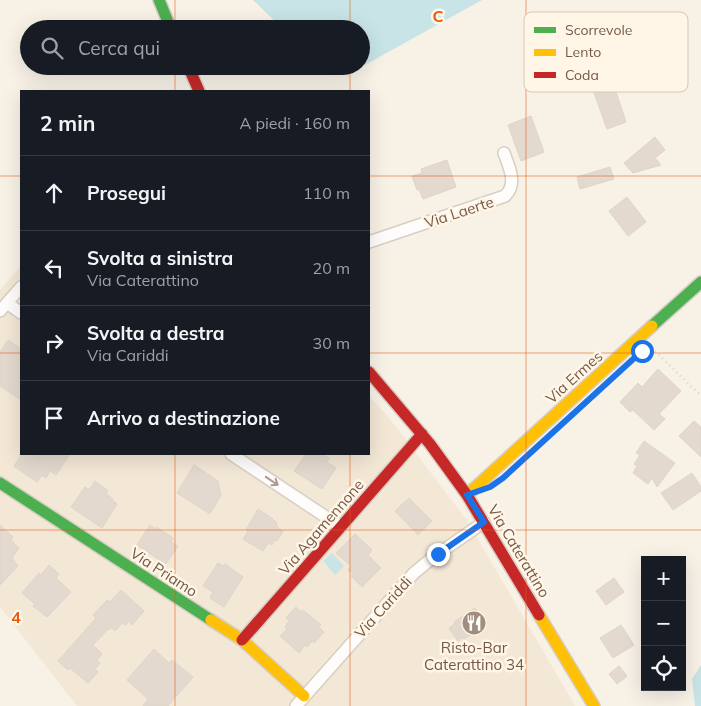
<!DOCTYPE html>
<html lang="it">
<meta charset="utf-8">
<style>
:root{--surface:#171b24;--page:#242831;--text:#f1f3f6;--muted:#9ea1a6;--line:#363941}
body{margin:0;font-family:Mulish,sans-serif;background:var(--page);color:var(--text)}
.controls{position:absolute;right:15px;bottom:15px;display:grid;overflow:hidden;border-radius:0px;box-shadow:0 5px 20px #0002}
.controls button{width:45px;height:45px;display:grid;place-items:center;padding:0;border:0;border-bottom:1px solid var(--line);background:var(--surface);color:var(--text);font:25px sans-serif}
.stop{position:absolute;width:15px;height:15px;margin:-11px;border:4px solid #1a73e8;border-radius:50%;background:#fff}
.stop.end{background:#1a73e8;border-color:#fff;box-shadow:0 1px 5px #0008}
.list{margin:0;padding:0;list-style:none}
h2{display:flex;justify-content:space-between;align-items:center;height:65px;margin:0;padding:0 20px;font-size:21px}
h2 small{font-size:16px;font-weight:400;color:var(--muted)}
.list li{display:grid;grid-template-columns:32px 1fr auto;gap:15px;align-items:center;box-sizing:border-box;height:75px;padding:0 20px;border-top:1px solid var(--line)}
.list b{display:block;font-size:19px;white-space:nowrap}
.list p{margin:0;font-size:16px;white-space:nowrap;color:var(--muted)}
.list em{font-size:16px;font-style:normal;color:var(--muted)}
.icon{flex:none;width:28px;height:28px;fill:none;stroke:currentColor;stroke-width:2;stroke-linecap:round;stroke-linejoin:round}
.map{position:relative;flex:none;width:701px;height:706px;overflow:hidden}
.search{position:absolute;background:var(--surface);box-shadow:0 5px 20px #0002;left:20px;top:20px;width:350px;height:55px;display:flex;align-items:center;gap:12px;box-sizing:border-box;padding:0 18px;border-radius:28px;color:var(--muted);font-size:19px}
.panel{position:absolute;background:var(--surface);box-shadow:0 5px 20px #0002;left:20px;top:90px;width:350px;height:365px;border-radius:0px}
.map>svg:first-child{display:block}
.residential{fill:#f3e7d6}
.water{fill:#c8e4e7}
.building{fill:#e3d9ce;stroke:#e0d4c8}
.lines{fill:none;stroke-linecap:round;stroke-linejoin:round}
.street-casing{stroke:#d8cec4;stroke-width:14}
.fast-casing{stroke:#d7cdc3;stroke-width:14}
.slow-casing{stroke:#d7cdc3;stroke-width:14}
.jam-casing{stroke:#d7cdc3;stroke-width:14}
.path{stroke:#d9d1ca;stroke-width:2.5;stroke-dasharray:1 4;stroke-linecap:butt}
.street{stroke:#fefdfb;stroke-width:11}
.fast{stroke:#4caf50;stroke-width:11}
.slow{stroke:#ffc107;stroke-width:11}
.jam{stroke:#c62828;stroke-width:11}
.oneway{stroke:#ac9a8e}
.route{stroke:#1a73e8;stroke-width:6}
.grid{fill:none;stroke:#e8590c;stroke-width:1;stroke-opacity:0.55}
.labels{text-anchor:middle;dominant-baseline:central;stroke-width:5;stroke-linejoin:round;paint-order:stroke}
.street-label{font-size:15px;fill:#755846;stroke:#fff6e7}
.poi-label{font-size:15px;fill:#755846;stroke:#fff6e7}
.key{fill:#fff6e7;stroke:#d6c7b7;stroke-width:1}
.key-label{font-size:14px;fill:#755846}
.grid-label{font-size:16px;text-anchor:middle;font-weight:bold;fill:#e8590c;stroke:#fff6e7;stroke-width:5;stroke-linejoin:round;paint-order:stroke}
</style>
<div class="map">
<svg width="701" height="706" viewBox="0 0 701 706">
<rect width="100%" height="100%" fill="#f7f1e6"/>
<path class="residential" d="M21 266V454H369V396L390 419 468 522 575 706H77L0 607V290Z"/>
<path class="water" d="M253 0H482L365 65 361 63V29H283Z
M332 553 344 566 335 575 323 561Z
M701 665V706H695L692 679Z"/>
<path class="building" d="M613 83 626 122 607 129 593 90Z
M531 116 544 152 521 161 508 125Z
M655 137 665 150 655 158 661 165 633 173 624 163Z
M447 160 456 187 423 199 419 189 417 190 412 176 422 173 421 169Z
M610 167 614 179 580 189 577 177Z
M627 197 646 222 628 236 609 211Z
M8 340 21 349V400L0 386V352Z
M658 369 681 391 659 414 665 419 654 430 633 410 630 412 620 402 638 383 642 387Z
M694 421 701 427V457L679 436Z
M644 441 675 463 657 487 652 478 648 484 633 473 637 466 634 464 640 455 636 453Z
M22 454H70L56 475 50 471 46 478 42 475 37 482 14 466Z
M306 454H323L329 458 327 462 336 468 322 489 294 471Z
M194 465 218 481 221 495 210 514 177 493Z
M692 473 701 487V491L673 510 661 493Z
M95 481 108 491 106 494 113 499 112 500 117 504 102 528 71 507 85 487 89 490Z
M409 498 432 521 418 535 395 511Z
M258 509 273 519V520L277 523 276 526 283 531 277 541 275 540 272 545 268 543 263 551 243 539 248 531 246 530Z
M0 525 13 537 11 540 19 548 12 558 18 566 0 585Z
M150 525 155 529 156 527 173 538 171 542 178 546 166 564 137 545Z
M355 534 372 550 368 555 381 568 362 587 351 576 353 574 348 570 351 566 336 553Z
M218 563 223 566 225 564 243 577 224 607 210 598 213 592 203 586Z
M49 565 59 574 56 578 71 592 47 617 33 606 35 604 22 593 39 573 41 575Z
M614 578 624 592 606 605 596 591Z
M121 590 144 611 132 625 129 621 125 625 122 623 115 631 111 627 109 630 108 629 93 645 102 654 97 660 100 663 95 669 98 672 88 683 70 668 68 670 58 661 96 618 93 615 107 600 110 602Z
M296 607 301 612 303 610 321 625 319 627 324 632 314 643 312 641 307 647 305 645 299 653 280 636 287 629 285 627 289 621 286 618Z
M475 608 486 625 464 639 463 637 458 641 449 628 455 624 454 622Z
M621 625 634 645 613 658 600 638Z
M154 649 169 663 172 660 193 677 168 706H143L148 699 127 680Z
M619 666 627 676 617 684 609 674Z"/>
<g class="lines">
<defs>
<path id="street" d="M369 242 505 196C518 184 509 167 504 153
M7 303 21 313
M0 311 21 287
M231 454 341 527
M296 706 414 573 431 559 484 522"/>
<path id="fast" d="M159 0 171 29
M652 326 701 282
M0 483 211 620"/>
<path id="slow" d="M467 495 652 326
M539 615 594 706
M211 620 242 640 304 696"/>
<path id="jam" d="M188 66 199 91
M369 372 430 444 467 495 539 615
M242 640 422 434"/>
</defs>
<use href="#street" class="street-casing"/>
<use href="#fast" class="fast-casing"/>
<use href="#slow" class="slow-casing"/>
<use href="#jam" class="jam-casing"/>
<path class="path" d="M650 350 656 352 700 395"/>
<use href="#street" class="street"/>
<use href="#fast" class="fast"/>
<use href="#slow" class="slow"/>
<use href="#jam" class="jam"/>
</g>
<defs><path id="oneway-shaft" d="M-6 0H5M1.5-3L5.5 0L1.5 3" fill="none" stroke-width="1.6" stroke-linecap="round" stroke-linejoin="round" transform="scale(1.25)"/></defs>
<use class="oneway" href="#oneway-shaft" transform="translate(272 481) rotate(34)"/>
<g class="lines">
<path class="route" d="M438 554 484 522 467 495 490 487 503 478 642 351"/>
</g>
<path class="grid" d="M175 0V29M350 0V29M526 0V706M175 66V91M350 66V91M0 176H21M369 176H701M0 353H21M369 353H701M175 454V706M350 454V706M0 530H701"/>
<defs>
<symbol id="restaurant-disc" viewBox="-11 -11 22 22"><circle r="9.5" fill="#a28e7e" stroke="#fff6e7"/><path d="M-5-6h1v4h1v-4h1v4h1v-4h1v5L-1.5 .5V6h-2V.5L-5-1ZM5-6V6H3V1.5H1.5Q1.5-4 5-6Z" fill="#fff"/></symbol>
</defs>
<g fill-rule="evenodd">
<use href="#restaurant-disc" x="460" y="609" width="28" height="28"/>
</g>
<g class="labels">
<g class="street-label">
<text transform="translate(459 212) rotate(-18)">Via Laerte</text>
<text transform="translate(574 377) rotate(-42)">Via Ermes</text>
<text transform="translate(321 527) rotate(-49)">Via Agamennone</text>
<text transform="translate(519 551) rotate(59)">Via Caterattino</text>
<text transform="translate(164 572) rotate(33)">Via Priamo</text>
<text transform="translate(383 607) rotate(-48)">Via Cariddi</text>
</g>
<g class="poi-label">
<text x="474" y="647">Risto-Bar<tspan x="474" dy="17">Caterattino 34</tspan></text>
</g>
</g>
<rect x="524" y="12" width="164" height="80" rx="8" class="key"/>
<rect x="534" y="27" width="22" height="6" fill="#4caf50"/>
<rect x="534" y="49" width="22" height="7" fill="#ffc107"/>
<rect x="534" y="72" width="22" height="6" fill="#c62828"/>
<g class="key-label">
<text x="565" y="35">Scorrevole</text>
<text x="565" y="57">Lento</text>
<text x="565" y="80">Coda</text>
</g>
<g class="grid-label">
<text x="438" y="22">C</text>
<text x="16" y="623">4</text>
</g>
</svg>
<div class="controls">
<button>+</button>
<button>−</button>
<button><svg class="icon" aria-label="locate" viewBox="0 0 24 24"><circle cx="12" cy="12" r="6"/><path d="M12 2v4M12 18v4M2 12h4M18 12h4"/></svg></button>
</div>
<div class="stop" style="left:642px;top:351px"></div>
<div class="stop end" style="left:438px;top:554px"></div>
<div class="search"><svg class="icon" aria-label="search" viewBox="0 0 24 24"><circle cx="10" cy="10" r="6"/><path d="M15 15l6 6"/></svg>Cerca qui</div>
<section class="panel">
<h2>2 min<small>A piedi · 160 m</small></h2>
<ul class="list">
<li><svg class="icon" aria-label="ahead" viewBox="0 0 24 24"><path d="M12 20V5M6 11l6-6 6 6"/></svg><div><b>Prosegui</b></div><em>110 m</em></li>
<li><svg class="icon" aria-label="left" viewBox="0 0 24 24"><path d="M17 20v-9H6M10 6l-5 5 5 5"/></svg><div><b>Svolta a sinistra</b><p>Via Caterattino</p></div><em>20 m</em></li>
<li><svg class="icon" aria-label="right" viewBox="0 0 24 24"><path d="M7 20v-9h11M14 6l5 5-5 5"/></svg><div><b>Svolta a destra</b><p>Via Cariddi</p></div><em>30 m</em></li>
<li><svg class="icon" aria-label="arrive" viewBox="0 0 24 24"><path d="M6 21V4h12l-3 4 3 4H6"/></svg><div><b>Arrivo a destinazione</b></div></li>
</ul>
</section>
</div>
